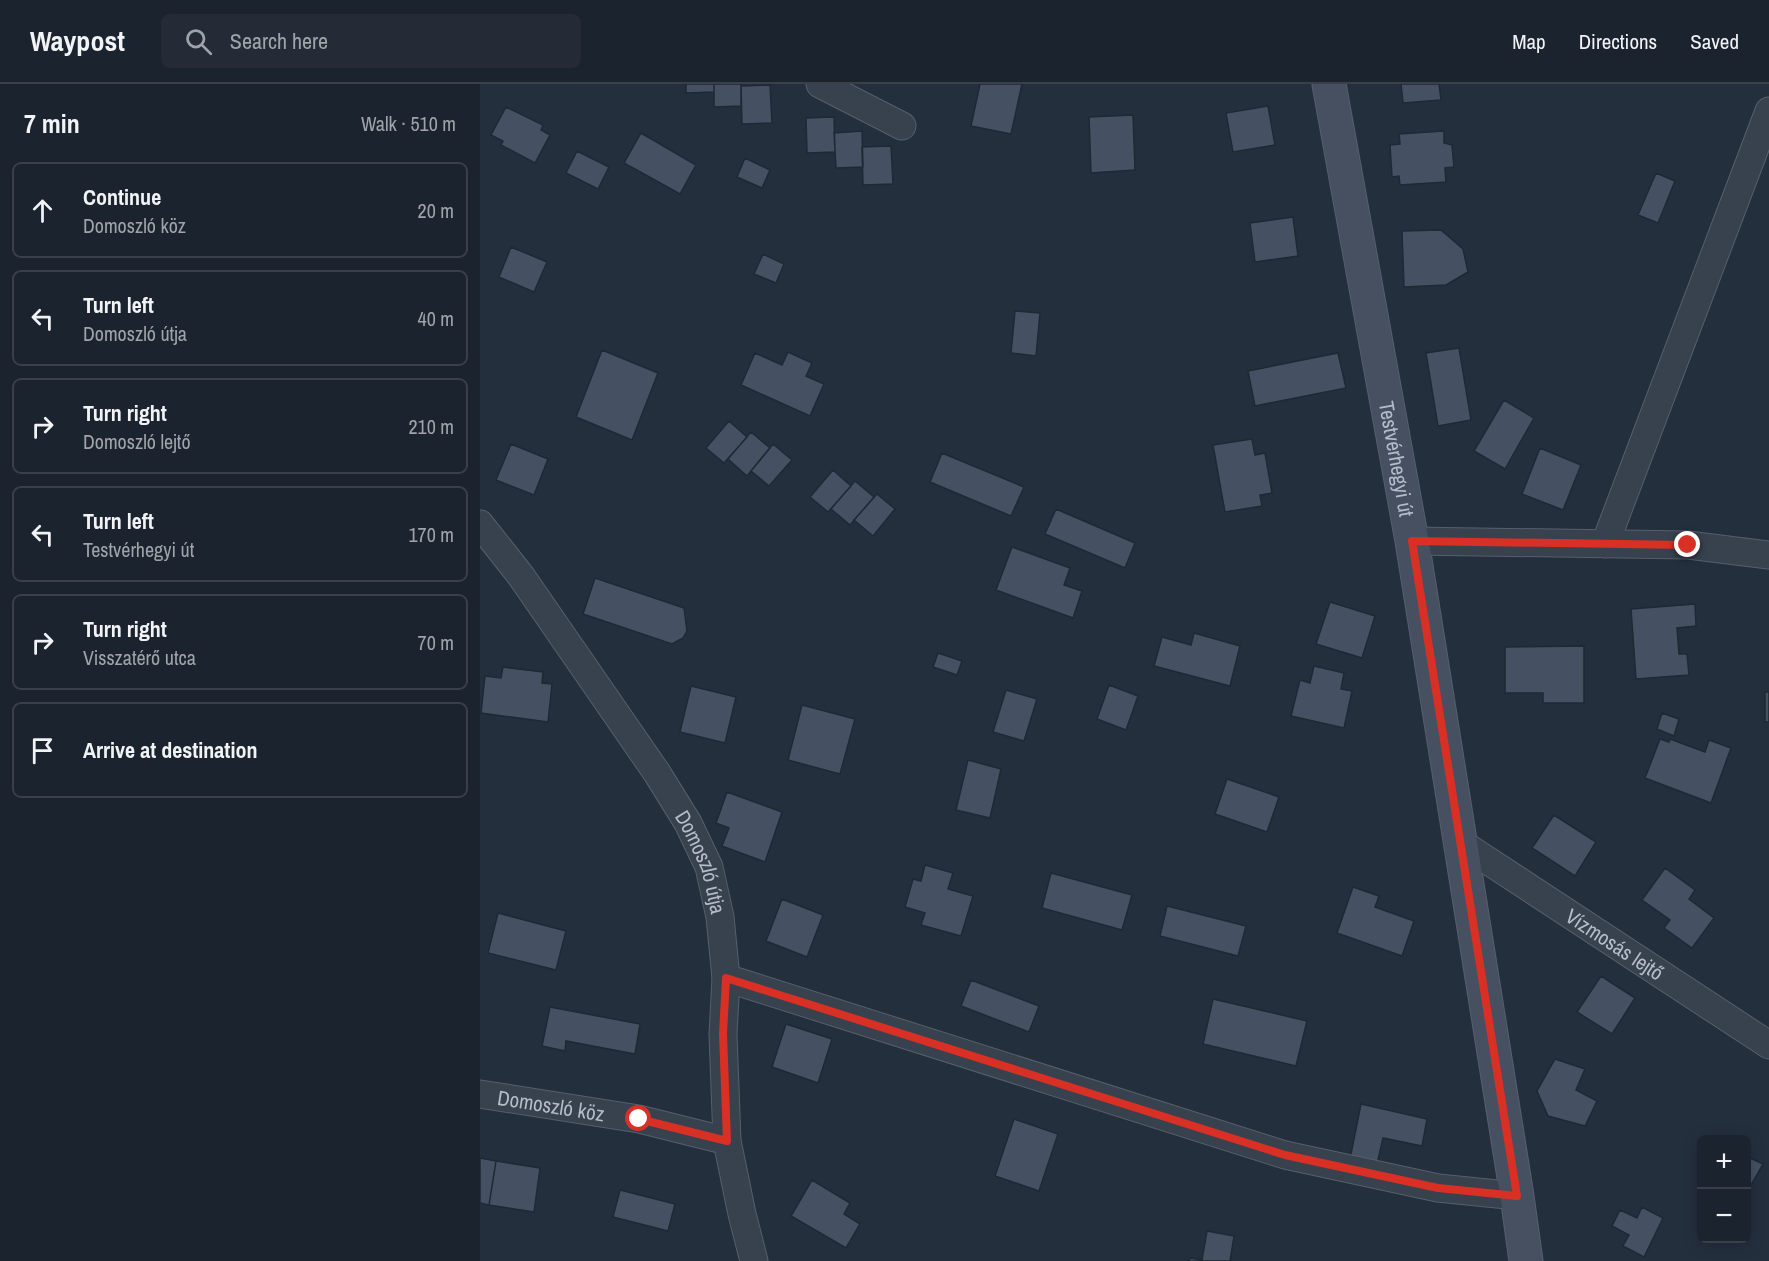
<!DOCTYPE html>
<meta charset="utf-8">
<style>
:root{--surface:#1b232e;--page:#242b36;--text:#f1f3f6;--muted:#a0a4aa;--line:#39404a}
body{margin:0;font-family:"Archivo Narrow",sans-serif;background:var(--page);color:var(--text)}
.controls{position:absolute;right:18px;bottom:18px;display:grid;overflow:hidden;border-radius:9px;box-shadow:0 3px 15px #0003}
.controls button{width:54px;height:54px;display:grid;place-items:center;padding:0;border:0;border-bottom:2px solid var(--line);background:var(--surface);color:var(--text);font:30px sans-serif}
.stop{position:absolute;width:18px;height:18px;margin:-14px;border:4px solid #d93025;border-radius:50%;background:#fff}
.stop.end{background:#d93025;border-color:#fff;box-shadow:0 2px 6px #0008}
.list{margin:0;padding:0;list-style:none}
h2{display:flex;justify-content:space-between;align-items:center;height:78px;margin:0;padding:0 24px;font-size:26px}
h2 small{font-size:20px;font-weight:400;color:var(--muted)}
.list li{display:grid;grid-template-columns:39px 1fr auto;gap:18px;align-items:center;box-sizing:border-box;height:96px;margin:0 12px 12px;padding:0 12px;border:2px solid var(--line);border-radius:9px}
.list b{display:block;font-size:22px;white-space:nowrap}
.list p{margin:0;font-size:20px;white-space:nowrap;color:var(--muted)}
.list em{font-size:20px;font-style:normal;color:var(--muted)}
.icon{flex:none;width:33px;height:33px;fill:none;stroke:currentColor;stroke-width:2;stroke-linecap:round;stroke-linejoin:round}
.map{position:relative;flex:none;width:1289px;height:1177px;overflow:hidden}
header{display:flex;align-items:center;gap:36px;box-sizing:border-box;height:84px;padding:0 30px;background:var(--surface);border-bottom:2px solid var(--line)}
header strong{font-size:28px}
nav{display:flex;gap:33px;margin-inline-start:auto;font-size:21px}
.search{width:420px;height:54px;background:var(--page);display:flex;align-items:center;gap:15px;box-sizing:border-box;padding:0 21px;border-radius:9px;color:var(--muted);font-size:22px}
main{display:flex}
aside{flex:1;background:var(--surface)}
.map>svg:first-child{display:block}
.building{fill:#455162;stroke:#1f2835;stroke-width:1.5}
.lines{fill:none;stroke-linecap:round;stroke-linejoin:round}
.street-casing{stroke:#565f6c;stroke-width:29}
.secondary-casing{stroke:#565f6c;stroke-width:35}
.street{stroke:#38414e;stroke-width:27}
.secondary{stroke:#465061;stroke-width:33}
.route{stroke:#d93025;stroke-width:8}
.labels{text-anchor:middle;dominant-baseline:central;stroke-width:4.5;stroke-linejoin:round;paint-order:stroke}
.street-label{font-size:21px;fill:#b4bcc9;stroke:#1d2633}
</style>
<header>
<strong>Waypost</strong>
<div class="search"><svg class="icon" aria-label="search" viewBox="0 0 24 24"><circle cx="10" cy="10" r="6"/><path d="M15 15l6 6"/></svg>Search here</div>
<nav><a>Map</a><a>Directions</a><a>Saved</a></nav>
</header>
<main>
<aside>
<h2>7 min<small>Walk · 510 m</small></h2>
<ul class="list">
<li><svg class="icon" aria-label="ahead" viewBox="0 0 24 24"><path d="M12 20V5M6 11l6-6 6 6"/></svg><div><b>Continue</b><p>Domoszló köz</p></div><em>20 m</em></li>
<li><svg class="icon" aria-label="left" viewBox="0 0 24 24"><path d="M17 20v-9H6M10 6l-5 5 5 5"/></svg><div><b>Turn left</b><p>Domoszló útja</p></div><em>40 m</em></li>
<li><svg class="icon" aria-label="right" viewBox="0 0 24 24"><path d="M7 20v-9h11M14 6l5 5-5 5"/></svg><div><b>Turn right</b><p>Domoszló lejtő</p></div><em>210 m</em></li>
<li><svg class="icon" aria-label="left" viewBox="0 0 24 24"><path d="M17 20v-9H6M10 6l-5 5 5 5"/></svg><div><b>Turn left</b><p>Testvérhegyi út</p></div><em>170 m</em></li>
<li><svg class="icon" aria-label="right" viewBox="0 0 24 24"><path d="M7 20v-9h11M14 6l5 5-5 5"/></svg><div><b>Turn right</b><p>Visszatérő utca</p></div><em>70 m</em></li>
<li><svg class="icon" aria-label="arrive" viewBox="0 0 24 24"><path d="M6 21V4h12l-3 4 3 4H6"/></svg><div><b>Arrive at destination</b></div></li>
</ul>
</aside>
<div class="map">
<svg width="1289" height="1177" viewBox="0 0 1289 1177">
<rect width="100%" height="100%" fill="#242f3e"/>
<path class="building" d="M206 0H234V8L206 9Z
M234 0H261V22L234 23Z
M500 0H542L531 50 491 42Z
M921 0H959L961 16 923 19Z
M290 1 292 39 262 40 261 2Z
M788 22 795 61 753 68 746 29Z
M26 23 63 41 61 46 70 51 55 79 21 61 23 57 11 51Z
M653 31 655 86 611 89 609 33Z
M354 33 355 68 327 69 326 34Z
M382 47 383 83 356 84 354 49Z
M964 47V59L972 61 974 83 965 84 966 98 920 101 919 92 912 93 910 61 920 60 919 50Z
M161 49 216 81 200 110 144 79Z
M411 62 413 100 383 101 382 63Z
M97 67 129 83 118 105 86 89Z
M265 74 290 86 282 104 257 93Z
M1176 89 1195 97 1178 139 1158 131Z
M813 133 818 172 775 178 770 139Z
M961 146 983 165 988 188 966 201 924 203 922 147Z
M31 163 67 178 54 208 19 193Z
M283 170 304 180 296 199 274 190Z
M535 227 560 229 556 272 531 269Z
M979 264 991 336 958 342 946 269Z
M122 266 178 289 152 356 96 333Z
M308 268 332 279 326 292 344 300 330 332 261 301 275 269 302 281Z
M858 269 866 304 775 322 768 287Z
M1024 316 1054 334 1025 385 994 367Z
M249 337 267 353 244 379 226 364Z
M271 348 290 364 267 392 248 375Z
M772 355 775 371 785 369 792 409 780 411 782 422 745 428 733 361Z
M31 360 68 375 54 411 16 396Z
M293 360 312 376 289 402 271 387Z
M1060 364 1101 381 1083 426 1042 410Z
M462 369 544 403 531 432 450 398Z
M353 386 371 402 348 428 330 413Z
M375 397 394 413 370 441 351 425Z
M397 410 415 425 393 452 374 436Z
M576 425 655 459 645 484 565 450Z
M532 463 590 484 584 501 602 507 593 534 516 506Z
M115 494 204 524 207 547 203 554 192 560 103 530Z
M850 518 895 532 882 574 836 560Z
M1215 520 1216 542 1197 544 1199 570H1207L1209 591 1156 595 1151 525Z
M714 549 760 562 750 602 674 582 682 553 711 561Z
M1104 562V619H1063V609H1025V563Z
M458 569 482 577 477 591 453 583Z
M834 582 864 589 861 605 872 607 864 644 811 632 820 596 830 599Z
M23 583 63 588 62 599 72 600 68 638 1 629 5 592 21 594Z
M629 601 658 612 646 646 617 635Z
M211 602 256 613 245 659 200 648Z
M526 606 557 615 544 657 513 648Z
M1285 608H1289V638H1285Z
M322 621 375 635 360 690 308 676Z
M1182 629 1199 635 1194 652 1177 645Z
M1180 655 1189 658 1190 655 1225 668 1229 656 1251 664 1231 719 1165 694Z
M488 676 521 685 510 734 476 726Z
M747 695 799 713 787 748 735 730Z
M247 708 302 728 285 778 242 762 249 744 236 739Z
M1074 731 1116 758 1095 792 1052 764Z
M445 781 473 789 468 805 493 812 481 852 441 841 445 829 425 823 433 795 441 797Z
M1185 784 1215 806 1209 815 1234 834 1212 864 1184 844 1190 836 1162 816Z
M571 789 652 811 642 846 562 824Z
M873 803 899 812 895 823 934 837 922 872 857 849Z
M302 815 343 831 327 873 286 857Z
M687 822 766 842 758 872 680 852Z
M18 829 86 847 76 886 8 869Z
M1121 892 1155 914 1132 950 1097 928Z
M491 896 559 922 549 948 481 922Z
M733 915 827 937 816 982 723 960Z
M70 923 160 940 155 970 86 957 85 967 62 962Z
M306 940 352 955 338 999 292 983Z
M1075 975 1105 985 1096 1006 1117 1017 1105 1042 1068 1032 1057 1007Z
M881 1020 947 1035 942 1062 903 1054 896 1085 869 1080Z
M534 1035 578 1050 559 1107 515 1092Z
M1266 1072 1283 1080 1271 1101 1266 1099Z
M0 1074 16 1077 9 1121 0 1119Z
M16 1077 60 1084 54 1128 9 1121Z
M332 1096 370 1119 364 1130 380 1140 366 1164 311 1132Z
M140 1106 195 1120 188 1147 133 1133Z
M1162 1123 1183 1134 1164 1173 1143 1162 1149 1151 1132 1142 1140 1126 1157 1134Z
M727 1147 754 1152 750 1177H709L710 1174 722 1176Z"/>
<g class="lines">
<defs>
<g id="street">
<path d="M340 0 422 42"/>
<path id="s1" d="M0 440 41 492 177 689 208 739 229 783 240 833 246 894 243 950 247 1057 262 1130 274 1177"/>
<path d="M932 457 1208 461 1289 471"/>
<path d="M1125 460 1289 27"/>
<path id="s2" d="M981 759 1289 961"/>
<path d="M246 894 805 1071 958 1104 1037 1112"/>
<path id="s3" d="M0 1010 159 1035 247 1057"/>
</g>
<g id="secondary">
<path id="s4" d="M849 0 932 457 1037 1112 1046 1177"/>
</g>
</defs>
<use href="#street" class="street-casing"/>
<use href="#secondary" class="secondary-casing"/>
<use href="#street" class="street"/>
<use href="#secondary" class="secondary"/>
</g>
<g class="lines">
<path class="route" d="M159 1035 247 1057 243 950 246 894 805 1071 958 1104 1037 1112 932 457 1208 461"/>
</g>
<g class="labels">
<g class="street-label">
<text stroke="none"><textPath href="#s4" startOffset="381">Testvérhegyi út</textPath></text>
<text stroke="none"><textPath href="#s1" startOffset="406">Domoszló útja</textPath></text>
<text stroke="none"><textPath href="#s2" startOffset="184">Vízmosás lejtő</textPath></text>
<text stroke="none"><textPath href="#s3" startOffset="72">Domoszló köz</textPath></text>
</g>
</g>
</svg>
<div class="controls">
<button>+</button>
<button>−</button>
</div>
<div class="stop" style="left:159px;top:1035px"></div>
<div class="stop end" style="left:1208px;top:461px"></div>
</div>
</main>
